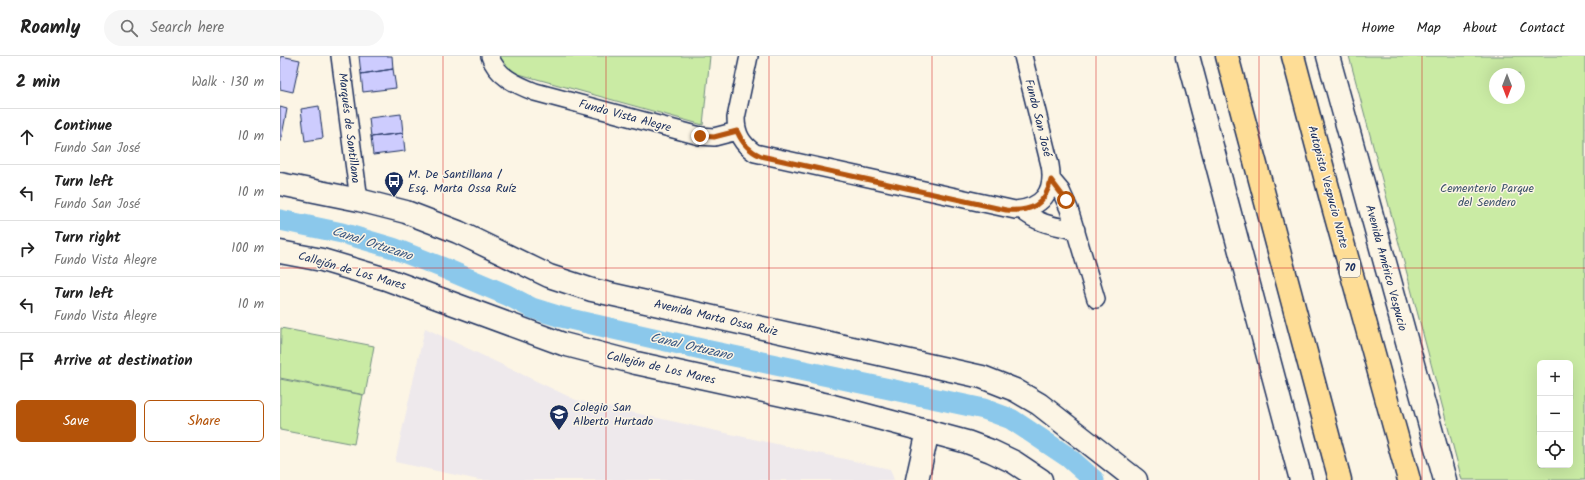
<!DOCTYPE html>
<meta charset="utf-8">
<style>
:root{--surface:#fff;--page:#f6f6f6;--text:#222;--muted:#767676;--line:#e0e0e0;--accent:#b45309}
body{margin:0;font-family:Kalam,sans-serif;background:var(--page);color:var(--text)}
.controls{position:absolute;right:12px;bottom:12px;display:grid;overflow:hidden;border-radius:6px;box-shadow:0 4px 16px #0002}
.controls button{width:36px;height:36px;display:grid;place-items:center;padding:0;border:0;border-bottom:1px solid var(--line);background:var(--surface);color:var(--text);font:20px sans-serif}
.compass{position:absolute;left:1209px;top:12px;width:36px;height:36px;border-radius:50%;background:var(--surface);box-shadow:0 4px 16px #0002;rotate:180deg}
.stop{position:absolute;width:12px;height:12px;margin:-9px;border:3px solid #b45309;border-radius:50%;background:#fff}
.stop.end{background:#b45309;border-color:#fff;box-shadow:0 1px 4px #0008}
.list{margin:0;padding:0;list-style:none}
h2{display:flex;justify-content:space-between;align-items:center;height:52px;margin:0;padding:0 16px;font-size:17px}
h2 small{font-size:13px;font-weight:400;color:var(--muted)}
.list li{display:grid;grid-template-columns:26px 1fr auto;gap:12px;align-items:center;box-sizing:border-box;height:56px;padding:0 16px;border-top:1px solid var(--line)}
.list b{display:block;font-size:15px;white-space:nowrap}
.list p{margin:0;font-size:13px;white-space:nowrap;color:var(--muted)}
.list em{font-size:13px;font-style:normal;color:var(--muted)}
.actions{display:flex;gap:8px;padding:12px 16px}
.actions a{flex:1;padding:9px 0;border:1px solid var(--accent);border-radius:6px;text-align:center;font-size:14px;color:var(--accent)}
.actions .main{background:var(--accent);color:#fff}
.icon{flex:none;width:22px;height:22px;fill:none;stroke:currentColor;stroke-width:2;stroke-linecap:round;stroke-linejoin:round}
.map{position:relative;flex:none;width:1305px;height:424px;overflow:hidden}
header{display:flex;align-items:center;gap:24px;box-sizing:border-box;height:56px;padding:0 20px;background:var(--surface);border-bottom:1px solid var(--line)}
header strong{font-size:19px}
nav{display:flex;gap:22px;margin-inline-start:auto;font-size:14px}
.search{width:280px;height:36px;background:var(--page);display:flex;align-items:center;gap:10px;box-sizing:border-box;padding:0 14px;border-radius:22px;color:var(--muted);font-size:15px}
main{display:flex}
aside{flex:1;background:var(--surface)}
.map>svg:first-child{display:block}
.built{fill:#eee9ec}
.green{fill:#caeba4;stroke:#728d81;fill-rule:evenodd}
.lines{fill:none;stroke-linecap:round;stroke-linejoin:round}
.canal{stroke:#8bc8eb;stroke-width:21}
.building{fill:#cdccfe;stroke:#1b2f5e}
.street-casing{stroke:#1b2f5e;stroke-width:20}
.secondary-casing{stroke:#1b2f5e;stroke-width:25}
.highway-casing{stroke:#1b2f5e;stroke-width:25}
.street{stroke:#fcf5e5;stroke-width:17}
.secondary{stroke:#fcf5e5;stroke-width:22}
.highway{stroke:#fedd96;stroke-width:22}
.route{stroke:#b45309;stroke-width:5}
.grid{fill:none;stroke:#d62828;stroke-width:1;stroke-opacity:0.55}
.labels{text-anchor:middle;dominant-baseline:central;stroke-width:3;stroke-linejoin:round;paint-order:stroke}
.shield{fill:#fcf5e5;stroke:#5e6a86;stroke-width:1}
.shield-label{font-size:11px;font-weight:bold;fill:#1b2f5e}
.street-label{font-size:12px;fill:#1b2f5e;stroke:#fcf5e5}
.poi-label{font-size:12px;fill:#1b2f5e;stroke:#fcf5e5;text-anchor:start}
.park-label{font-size:12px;fill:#3e556c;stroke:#fcf5e5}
.water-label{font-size:13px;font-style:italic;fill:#375581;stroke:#fcf5e5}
</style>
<header>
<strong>Roamly</strong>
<div class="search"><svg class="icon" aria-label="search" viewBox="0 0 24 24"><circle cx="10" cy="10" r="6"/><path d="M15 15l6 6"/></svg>Search here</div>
<nav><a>Home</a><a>Map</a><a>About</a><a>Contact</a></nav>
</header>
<main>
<aside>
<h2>2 min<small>Walk · 130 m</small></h2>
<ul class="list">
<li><svg class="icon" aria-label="ahead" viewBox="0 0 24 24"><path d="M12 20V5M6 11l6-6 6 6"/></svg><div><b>Continue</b><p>Fundo San José</p></div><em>10 m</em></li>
<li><svg class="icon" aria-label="left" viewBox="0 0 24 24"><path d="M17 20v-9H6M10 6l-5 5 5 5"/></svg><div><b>Turn left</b><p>Fundo San José</p></div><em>10 m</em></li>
<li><svg class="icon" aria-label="right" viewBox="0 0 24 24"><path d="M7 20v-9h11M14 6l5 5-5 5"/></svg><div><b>Turn right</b><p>Fundo Vista Alegre</p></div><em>100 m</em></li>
<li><svg class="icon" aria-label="left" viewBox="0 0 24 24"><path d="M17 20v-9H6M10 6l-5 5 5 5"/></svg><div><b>Turn left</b><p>Fundo Vista Alegre</p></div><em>10 m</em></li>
<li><svg class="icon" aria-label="arrive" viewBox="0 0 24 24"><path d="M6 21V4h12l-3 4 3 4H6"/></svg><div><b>Arrive at destination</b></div></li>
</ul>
<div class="actions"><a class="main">Save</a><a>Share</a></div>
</aside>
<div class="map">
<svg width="1305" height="424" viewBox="0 0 1305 424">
<rect width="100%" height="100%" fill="#fcf5e5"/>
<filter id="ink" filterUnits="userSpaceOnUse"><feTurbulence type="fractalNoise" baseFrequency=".025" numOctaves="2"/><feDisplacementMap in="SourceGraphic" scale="8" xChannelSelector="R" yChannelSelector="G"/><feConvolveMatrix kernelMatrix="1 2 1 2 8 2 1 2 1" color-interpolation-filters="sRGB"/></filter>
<g filter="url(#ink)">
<path class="built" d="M145 272 296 344 610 413 614 424H199L115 406Z"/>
<path class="green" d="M218 0H430L423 69 228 15Z
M1069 0H1305V424H1182ZM1215 18H1239V42H1215ZM1260 307H1290V409H1260Z
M1 272 94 290 85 339 0 322Z
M0 323 83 339 74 388 0 374Z"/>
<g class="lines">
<path class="canal" d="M0 164 62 177 113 192 161 211 227 239 252 252 281 261 430 295 704 353 731 363 788 401 814 424"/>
</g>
<path class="building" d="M1 0 20 4 13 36 0 33V7Z
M79 0H112L113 13 81 18Z
M113 13 116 32 83 36 81 18Z
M39 50 43 82 25 85 21 53Z
M0 51 7 53 1 85H0Z
M121 58 123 77 91 81 89 62Z
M123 77 125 95 93 99 91 81Z"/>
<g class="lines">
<defs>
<path id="street" d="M60 0 79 144
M210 0C216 20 237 29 255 36L420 80 434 81 457 75
M469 0 456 62C456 78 462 88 475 97L735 154C762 152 775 136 770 109L743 0
M771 123 781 135 789 153 816 243
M742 154C757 168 776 170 796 174"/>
<path id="secondary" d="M908 0 1021 424
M1048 0 1165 424
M0 128 79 144 126 156 178 176 269 220 312 234 702 321 735 334 759 348 856 424
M0 196 42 204 106 223 283 288 356 307 553 350 687 386 711 395 734 406 761 424
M637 424 648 375"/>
<path id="highway" d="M947 0 1060 424
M1013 0 1052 147 1129 424"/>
</defs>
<use href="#street" class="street-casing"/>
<use href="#secondary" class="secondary-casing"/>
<use href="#highway" class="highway-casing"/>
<use href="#street" class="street"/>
<use href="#secondary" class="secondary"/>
<use href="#highway" class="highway"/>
</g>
</g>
<g class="lines" filter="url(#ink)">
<path class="route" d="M420 80 434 81 457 75C462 87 469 95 481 100L726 154C752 156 765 149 771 124L786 144"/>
</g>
<path class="grid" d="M163 0V424M326 0V424M489 0V424M652 0V424M816 0V424M979 0V424M1142 0V424M0 212H1305"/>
<defs>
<symbol id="bus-pin" viewBox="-11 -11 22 30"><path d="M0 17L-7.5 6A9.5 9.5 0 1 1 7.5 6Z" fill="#1b2f5e" stroke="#fcf5e5"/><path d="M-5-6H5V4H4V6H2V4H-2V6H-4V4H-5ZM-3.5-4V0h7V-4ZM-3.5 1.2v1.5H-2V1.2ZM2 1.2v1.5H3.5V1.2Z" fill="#fff"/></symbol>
<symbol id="school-pin" viewBox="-11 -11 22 30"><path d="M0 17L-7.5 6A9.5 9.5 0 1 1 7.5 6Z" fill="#1b2f5e" stroke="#fcf5e5"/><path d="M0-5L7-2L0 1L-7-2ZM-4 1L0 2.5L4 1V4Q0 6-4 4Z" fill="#fff"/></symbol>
</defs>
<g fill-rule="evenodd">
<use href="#bus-pin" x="103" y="114" width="22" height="30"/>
<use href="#school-pin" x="268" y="347" width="22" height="30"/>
</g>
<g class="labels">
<rect class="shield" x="1060" y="203" width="20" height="18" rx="3"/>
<g class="shield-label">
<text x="1070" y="212">70</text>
</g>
<g class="street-label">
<text transform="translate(345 60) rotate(15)">Fundo Vista Alegre</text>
<text transform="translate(758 62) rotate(76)">Fundo San José</text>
<text transform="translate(69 72) rotate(83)">Marqués de Santillana</text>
<text transform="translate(1048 131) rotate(75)">Autopista Vespucio Norte</text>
<text transform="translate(1106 212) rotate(75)">Avenida Américo Vespucio</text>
<text transform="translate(72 215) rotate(16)">Callejón de Los Mares</text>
<text transform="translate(436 262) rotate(13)">Avenida Marta Ossa Ruiz</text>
<text transform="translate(381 312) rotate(13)">Callejón de Los Mares</text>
</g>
<g class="poi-label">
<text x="128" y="118">M. De Santillana /<tspan x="128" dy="14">Esq. Marta Ossa Ruíz</tspan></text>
<text x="293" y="351">Colegio San<tspan x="293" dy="14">Alberto Hurtado</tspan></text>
</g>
<g class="park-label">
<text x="1207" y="132">Cementerio Parque<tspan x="1207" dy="14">del Sendero</tspan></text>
</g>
<g class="water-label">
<text transform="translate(92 188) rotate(18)">Canal Ortuzano</text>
<text transform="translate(411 291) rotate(13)">Canal Ortuzano</text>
</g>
</g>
</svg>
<div class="controls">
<button>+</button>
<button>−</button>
<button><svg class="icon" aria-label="locate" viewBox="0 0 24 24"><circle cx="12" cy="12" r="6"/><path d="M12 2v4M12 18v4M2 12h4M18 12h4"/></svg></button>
</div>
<svg class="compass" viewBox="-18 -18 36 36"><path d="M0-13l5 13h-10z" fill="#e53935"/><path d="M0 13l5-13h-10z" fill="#767676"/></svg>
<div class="stop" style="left:786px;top:144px"></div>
<div class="stop end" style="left:420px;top:80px"></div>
</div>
</main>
